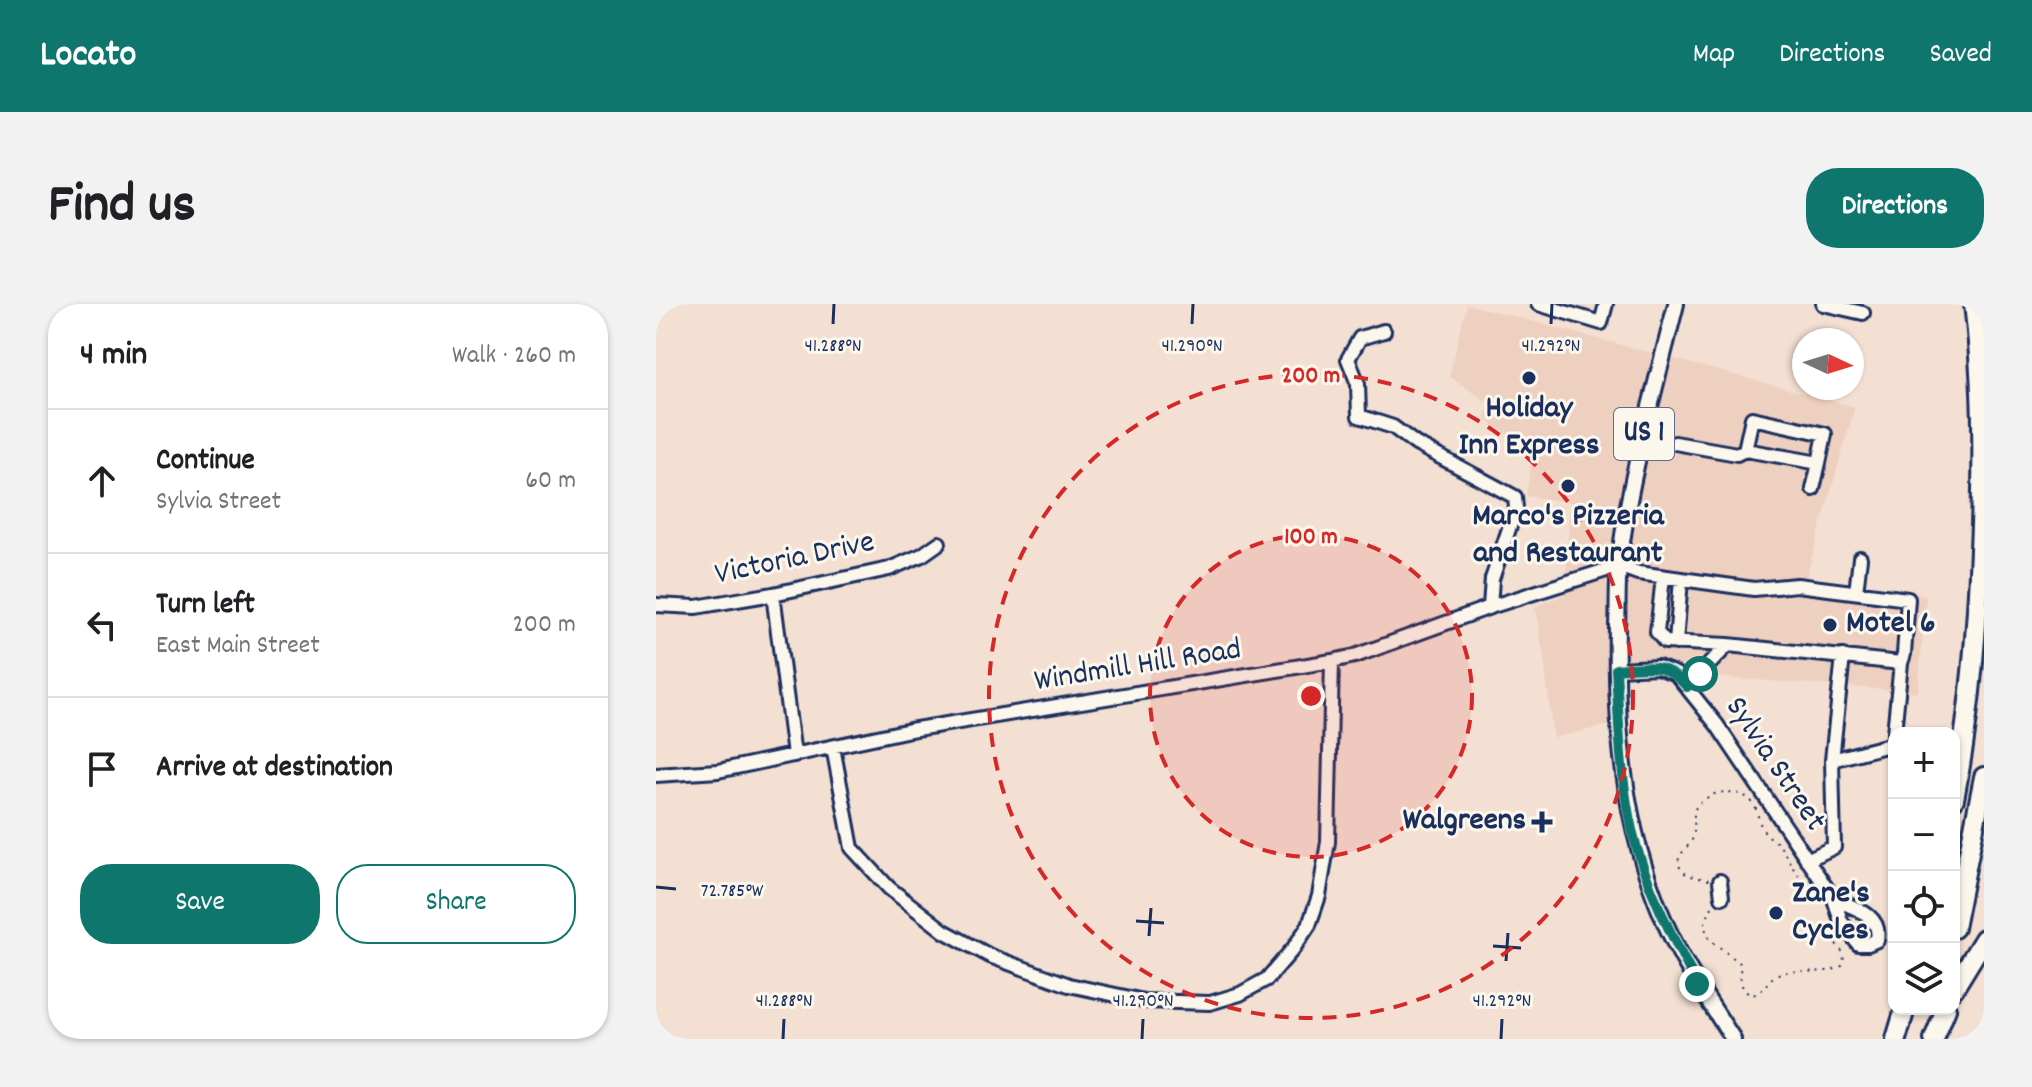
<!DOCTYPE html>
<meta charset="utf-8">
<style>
:root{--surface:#fff;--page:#f2f2f2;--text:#202124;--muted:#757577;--line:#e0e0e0;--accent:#0f766e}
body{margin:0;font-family:Dekko,sans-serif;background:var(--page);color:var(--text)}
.controls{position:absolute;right:24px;bottom:24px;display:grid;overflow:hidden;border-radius:16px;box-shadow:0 2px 6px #0004}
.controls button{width:72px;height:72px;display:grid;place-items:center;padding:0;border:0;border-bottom:2px solid var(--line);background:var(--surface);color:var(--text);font:40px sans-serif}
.compass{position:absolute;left:1136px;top:24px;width:72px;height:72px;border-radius:50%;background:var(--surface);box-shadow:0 2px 6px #0004;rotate:94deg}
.stop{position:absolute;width:24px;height:24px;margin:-18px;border:6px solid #0f766e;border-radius:50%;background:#fff}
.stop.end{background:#0f766e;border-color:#fff;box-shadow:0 2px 8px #0008}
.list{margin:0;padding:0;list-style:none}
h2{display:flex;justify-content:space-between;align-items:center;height:104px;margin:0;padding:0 32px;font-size:34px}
h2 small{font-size:26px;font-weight:400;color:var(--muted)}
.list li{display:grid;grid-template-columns:52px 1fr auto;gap:24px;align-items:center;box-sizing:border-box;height:144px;padding:0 32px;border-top:2px solid var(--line)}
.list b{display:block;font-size:30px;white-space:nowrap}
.list p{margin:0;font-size:26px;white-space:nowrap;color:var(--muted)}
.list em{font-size:26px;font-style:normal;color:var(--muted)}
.actions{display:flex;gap:16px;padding:24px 32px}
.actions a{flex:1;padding:18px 0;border:2px solid var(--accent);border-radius:32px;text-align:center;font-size:28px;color:var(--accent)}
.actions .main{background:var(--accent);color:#fff}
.icon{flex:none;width:44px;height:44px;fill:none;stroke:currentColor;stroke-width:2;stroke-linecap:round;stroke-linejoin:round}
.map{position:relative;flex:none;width:1328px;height:735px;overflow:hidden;border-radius:32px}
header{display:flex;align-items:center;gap:48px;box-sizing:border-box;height:112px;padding:0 40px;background:var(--accent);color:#fff}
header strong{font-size:38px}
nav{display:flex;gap:44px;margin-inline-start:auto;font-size:28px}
.intro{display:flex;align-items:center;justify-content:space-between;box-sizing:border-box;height:192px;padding:0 48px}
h1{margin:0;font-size:56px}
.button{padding:20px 36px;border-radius:32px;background:var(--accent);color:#fff;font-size:28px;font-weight:700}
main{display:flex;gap:48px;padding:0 48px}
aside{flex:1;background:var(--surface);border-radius:32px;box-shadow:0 2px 6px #0004}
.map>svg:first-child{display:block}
.built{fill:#eed0c0}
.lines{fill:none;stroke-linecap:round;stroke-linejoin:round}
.minor-casing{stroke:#1b2f5e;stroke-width:18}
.major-casing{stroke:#1b2f5e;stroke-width:20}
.highway-casing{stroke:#1b2f5e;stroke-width:24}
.path{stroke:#1b2f5e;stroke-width:2;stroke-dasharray:2 6;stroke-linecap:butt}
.minor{stroke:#fbf7ec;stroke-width:12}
.major{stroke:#fbf7ec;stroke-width:14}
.highway{stroke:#fbf7ec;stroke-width:18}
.route{stroke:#0f766e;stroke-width:10}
.ticks{fill:none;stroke:#1b2f5e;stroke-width:3}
.ring{fill:none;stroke:#d62828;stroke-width:4;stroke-dasharray:14 10}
.poi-dot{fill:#1b2f5e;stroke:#fbf7ec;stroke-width:3}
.labels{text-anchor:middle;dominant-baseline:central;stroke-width:6;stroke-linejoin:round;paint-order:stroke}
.shield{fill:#fbf7ec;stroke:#5e6b89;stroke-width:2}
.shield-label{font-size:30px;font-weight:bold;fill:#1b2f5e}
.poi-label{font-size:32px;font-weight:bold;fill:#1b2f5e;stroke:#fbf7ec}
.street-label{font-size:32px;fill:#1b2f5e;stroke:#fbf7ec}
.ticks-label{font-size:20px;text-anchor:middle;fill:#1b2f5e;stroke:#fbf7ec;stroke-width:6;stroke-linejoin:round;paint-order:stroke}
.centre{fill:#d62828;stroke:#fbf7ec;stroke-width:4}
.ring-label{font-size:24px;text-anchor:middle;font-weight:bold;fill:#d62828;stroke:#fbf7ec;stroke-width:6;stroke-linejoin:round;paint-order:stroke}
</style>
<header>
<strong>Locato</strong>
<nav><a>Map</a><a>Directions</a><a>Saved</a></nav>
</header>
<div class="intro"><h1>Find us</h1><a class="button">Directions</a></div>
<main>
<aside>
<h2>4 min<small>Walk · 260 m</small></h2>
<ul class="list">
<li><svg class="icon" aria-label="ahead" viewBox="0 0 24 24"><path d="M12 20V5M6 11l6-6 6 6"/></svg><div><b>Continue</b><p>Sylvia Street</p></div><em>60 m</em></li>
<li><svg class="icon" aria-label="left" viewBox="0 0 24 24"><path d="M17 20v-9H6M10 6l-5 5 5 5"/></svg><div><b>Turn left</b><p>East Main Street</p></div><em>200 m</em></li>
<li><svg class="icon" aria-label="arrive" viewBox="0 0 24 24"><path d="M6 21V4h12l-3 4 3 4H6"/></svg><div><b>Arrive at destination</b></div></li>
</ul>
<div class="actions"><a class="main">Save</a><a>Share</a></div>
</aside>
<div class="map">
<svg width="1328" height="735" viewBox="0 0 1328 735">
<rect width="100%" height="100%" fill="#f3e0d2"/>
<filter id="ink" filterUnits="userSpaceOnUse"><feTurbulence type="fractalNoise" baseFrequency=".0125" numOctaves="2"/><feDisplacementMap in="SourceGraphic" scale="16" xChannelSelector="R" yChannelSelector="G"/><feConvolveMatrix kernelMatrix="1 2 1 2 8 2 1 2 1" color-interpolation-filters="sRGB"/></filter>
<g filter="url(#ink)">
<path class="built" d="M811 0 1199 103 1148 281 1270 292 1262 388 961 366 963 419 897 434 888 355 879 303 909 290 914 198 870 192 877 148 828 115 834 100 793 72Z"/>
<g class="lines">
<defs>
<path id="minor" d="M882 0 945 19 950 0
M1167 0 1207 9
M728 27 704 34 692 55 702 80 703 112 737 123 760 140 859 193 860 204 836 275 834 303
M1019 139 1081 150 1089 146 1096 114 1169 130 1163 159 1089 146
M1157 185 1163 159
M1007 273 1001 328 1009 338 1072 341
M1200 288 1204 254
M117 290 138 451
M0 301 40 303 117 290 233 265 266 251 283 239
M1020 339 1025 275
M960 365 1002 363 1020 370 1061 421 1178 595 1185 617 1202 640H1212L1221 636C1226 610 1198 604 1178 595
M1238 429 1245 359
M177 443 196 544 233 584 288 627 334 652 413 681 488 697 554 699 584 690 611 675 637 645 653 621 663 592 672 538 676 357
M1176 456 1237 440 1238 432
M0 471 62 467 254 426 676 357 699 352 834 303 963 262 982 269 1098 285 1141 281 1252 295 1248 350 1245 359 1072 341 1031 383
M1151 556 1178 543 1176 456 1187 352
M1064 577 1066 593"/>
<path id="major" d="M1020 0C999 85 973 174 963 261 961 281 962 302 961 322 959 423 967 521 1007 614 1025 657 1052 696 1077 735"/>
<path id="highway" d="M1298 495C1314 413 1321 329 1324 245 1328 163 1328 82 1318 0
M1298 624 1328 473
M1298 684 1328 635
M1240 735 1249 705
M1278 735 1290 705"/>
</defs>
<use href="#minor" class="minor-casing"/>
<use href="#major" class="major-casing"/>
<use href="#highway" class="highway-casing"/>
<path class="path" d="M1053 576C1043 573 1031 574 1025 565 1016 551 1034 545 1037 533 1042 513 1029 505 1054 492 1067 485 1090 487 1098 501 1102 508 1102 516 1106 524 1110 532 1118 535 1123 541 1134 555 1137 571 1153 580
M1056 603 1048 621 1053 635 1084 659C1085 668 1082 683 1092 689 1105 696 1111 674 1122 670 1143 663 1166 673 1186 662 1192 648 1181 641 1172 633L1173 619"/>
<use href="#minor" class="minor"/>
<use href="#major" class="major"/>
<use href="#highway" class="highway"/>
</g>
</g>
<g class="lines" filter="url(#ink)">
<path class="route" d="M1041 680C1015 631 989 580 976 526 964 474 963 419 960 365 992 363 1009 357 1031 383L1044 370"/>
</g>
<path class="ticks" d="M177 20 178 0M536 20 537 0M895 20 896 0M0 583 20 585M480 617 508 619M493 632 495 604M837 642 865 644M850 657 852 629M127 735 128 715M486 735 487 715M845 735 846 715"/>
<circle cx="655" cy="392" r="161" fill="#d62828" fill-opacity=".12"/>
<g class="ring">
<circle cx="655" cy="392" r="161"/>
<circle cx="655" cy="392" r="322"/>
</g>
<g class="poi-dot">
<circle cx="873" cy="74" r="8"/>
<circle cx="912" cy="182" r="8"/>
<circle cx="1174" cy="321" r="8"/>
<path d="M882 506h8v8h8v8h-8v8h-8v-8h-8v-8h8z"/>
<circle cx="1120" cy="609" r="8"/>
</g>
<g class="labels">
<rect class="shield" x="958" y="104" width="60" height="52" rx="6"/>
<g class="shield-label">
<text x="988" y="130">US 1</text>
</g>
<g class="poi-label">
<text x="873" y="106">Holiday<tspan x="873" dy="37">Inn Express</tspan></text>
<text x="912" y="214">Marco's Pizzeria<tspan x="912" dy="37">and Restaurant</tspan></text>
<text x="1190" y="321" text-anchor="start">Motel 6</text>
<text x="870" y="518" text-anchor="end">Walgreens</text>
<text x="1136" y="591" text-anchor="start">Zane's<tspan x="1136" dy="37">Cycles</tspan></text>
</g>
<g class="street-label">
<text transform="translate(139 256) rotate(-12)">Victoria Drive</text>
<text transform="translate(482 363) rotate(-9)">Windmill Hill Road</text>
<text transform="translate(1118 461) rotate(56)">Sylvia Street</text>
</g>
</g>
<g class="ticks-label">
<text x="177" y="47">41.288°N</text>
<text x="536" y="47">41.290°N</text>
<text x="895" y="47">41.292°N</text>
<text x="76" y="592">72.785°W</text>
<text x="128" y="702">41.288°N</text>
<text x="487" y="702">41.290°N</text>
<text x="846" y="702">41.292°N</text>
</g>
<circle cx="655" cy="392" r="12" class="centre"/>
<g class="ring-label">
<text x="655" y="78">200 m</text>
<text x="655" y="239">100 m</text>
</g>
</svg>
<div class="controls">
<button>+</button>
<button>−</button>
<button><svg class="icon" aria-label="locate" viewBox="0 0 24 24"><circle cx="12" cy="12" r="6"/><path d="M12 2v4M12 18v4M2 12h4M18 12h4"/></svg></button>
<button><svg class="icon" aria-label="layers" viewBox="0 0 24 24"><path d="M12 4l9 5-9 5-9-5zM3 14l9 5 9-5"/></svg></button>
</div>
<svg class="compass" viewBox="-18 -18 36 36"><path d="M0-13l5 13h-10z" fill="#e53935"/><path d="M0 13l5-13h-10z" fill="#757577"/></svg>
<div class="stop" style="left:1044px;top:370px"></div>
<div class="stop end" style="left:1041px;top:680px"></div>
</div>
</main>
